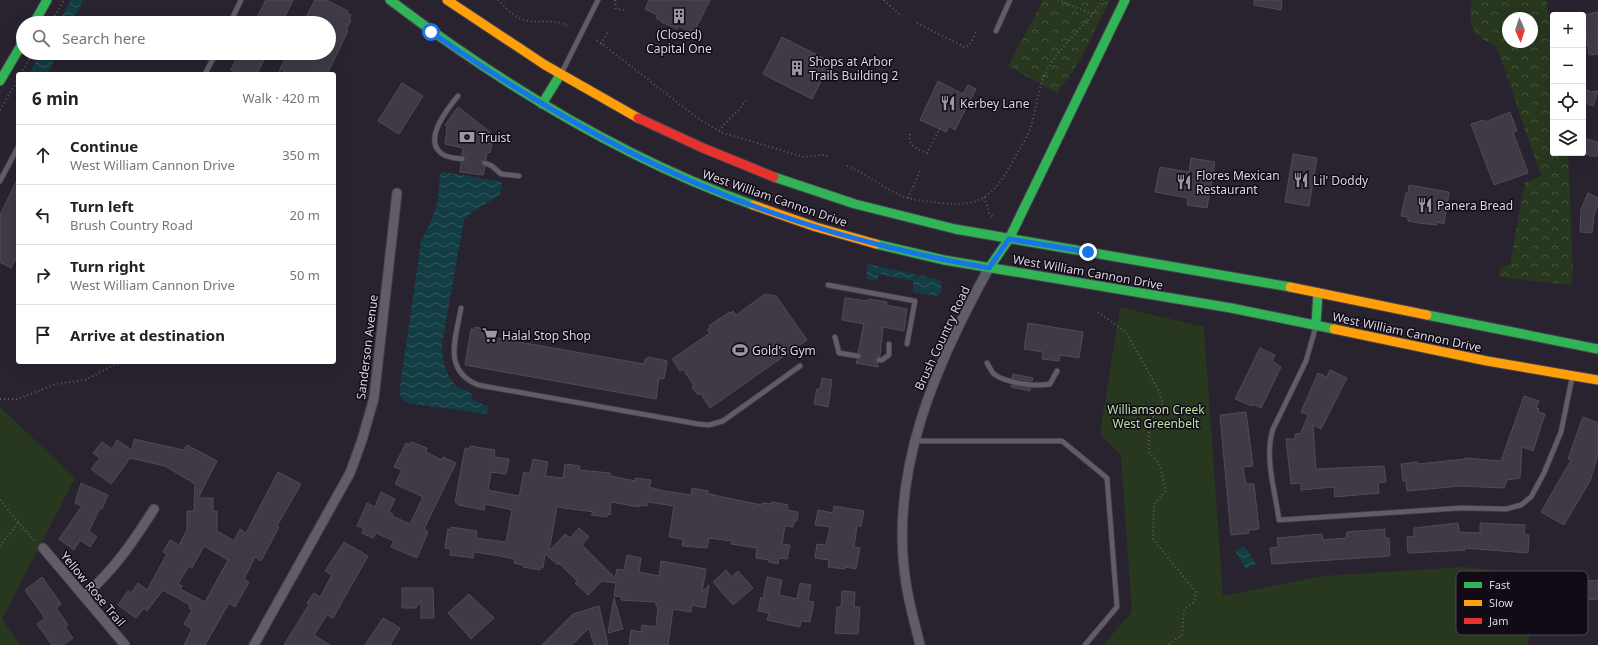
<!DOCTYPE html>
<meta charset="utf-8">
<style>
:root{--surface:#fff;--page:#f6f6f6;--text:#222;--muted:#767676;--line:#e0e0e0}
body{margin:0;font-family:"Noto Sans",sans-serif;background:var(--page);color:var(--text)}
.controls{position:absolute;right:12px;top:12px;display:grid;overflow:hidden;border-radius:4px;box-shadow:0 4px 16px #0002}
.controls button{width:36px;height:36px;display:grid;place-items:center;padding:0;border:0;border-bottom:1px solid var(--line);background:var(--surface);color:var(--text);font:20px sans-serif}
.compass{position:absolute;left:1502px;top:12px;width:36px;height:36px;border-radius:50%;background:var(--surface);box-shadow:0 4px 16px #0002;rotate:177deg}
.stop{position:absolute;width:12px;height:12px;margin:-9px;border:3px solid #1a73e8;border-radius:50%;background:#fff}
.stop.end{background:#1a73e8;border-color:#fff;box-shadow:0 1px 4px #0008}
.list{margin:0;padding:0;list-style:none}
h2{display:flex;justify-content:space-between;align-items:center;height:52px;margin:0;padding:0 16px;font-size:17px}
h2 small{font-size:13px;font-weight:400;color:var(--muted)}
.list li{display:grid;grid-template-columns:26px 1fr auto;gap:12px;align-items:center;box-sizing:border-box;height:60px;padding:0 16px;border-top:1px solid var(--line)}
.list b{display:block;font-size:15px;white-space:nowrap}
.list p{margin:0;font-size:13px;white-space:nowrap;color:var(--muted)}
.list em{font-size:13px;font-style:normal;color:var(--muted)}
.icon{flex:none;width:22px;height:22px;fill:none;stroke:currentColor;stroke-width:2;stroke-linecap:round;stroke-linejoin:round}
.map{position:relative;flex:none;width:1598px;height:645px;overflow:hidden}
.search{position:absolute;background:var(--surface);box-shadow:0 4px 16px #0002;left:16px;top:16px;width:320px;height:44px;display:flex;align-items:center;gap:10px;box-sizing:border-box;padding:0 14px;border-radius:22px;color:var(--muted);font-size:15px}
.panel{position:absolute;background:var(--surface);box-shadow:0 4px 16px #0002;left:16px;top:72px;width:320px;height:292px;border-radius:4px}
.map>svg:first-child{display:block}
.forest{fill:url(#forest-crowns);fill-rule:evenodd}
.green{fill:#28381f}
.water{fill:url(#water-waves)}
.building{fill:#403a46;stroke:#504b56;fill-rule:evenodd}
.lines{fill:none;stroke-linecap:round;stroke-linejoin:round}
.lane-casing{stroke:#46414c;stroke-width:6}
.street-casing{stroke:#46414c;stroke-width:11}
.fast-casing{stroke:#46414c;stroke-width:11}
.slow-casing{stroke:#46414c;stroke-width:11}
.jam-casing{stroke:#46414c;stroke-width:11}
.path{stroke:#5f5963;stroke-width:2;stroke-dasharray:1 3;stroke-linecap:butt}
.lane{stroke:#615c66;stroke-width:4.5}
.street{stroke:#615c66;stroke-width:9}
.fast{stroke:#30b455;stroke-width:9}
.slow{stroke:#ff9f0a;stroke-width:9}
.jam{stroke:#e5322d;stroke-width:9}
.route{stroke:#1a73e8;stroke-width:5}
.labels{text-anchor:middle;dominant-baseline:central;stroke-width:3;stroke-linejoin:round;paint-order:stroke}
.poi-label{font-size:12px;fill:#dcd5e4;stroke:#100b15;text-anchor:start}
.street-label{font-size:12px;fill:#dcd5e4;stroke:#100b15}
.park-label{font-size:12px;fill:#bae3a5;stroke:#100b15}
.key{fill:#100b15;stroke:#4d4853;stroke-width:1}
.key-label{font-size:11px;fill:#dcd5e4}
</style>
<div class="map">
<svg width="1598" height="645" viewBox="0 0 1598 645">
<defs>
<pattern id="forest-crowns" width="20" height="18" patternUnits="userSpaceOnUse"><rect width="20" height="18" fill="#28381f"/><path d="M2 6a3 3 0 1 1 6 0M12 15a3 3 0 1 1 6 0" fill="none" stroke="#47543f"/></pattern>
<pattern id="water-waves" width="16" height="10" patternUnits="userSpaceOnUse"><rect width="16" height="10" fill="#133d45"/><path d="M0 5q4-4 8 0t8 0" fill="none" stroke="#355860"/></pattern>
</defs>
<rect width="100%" height="100%" fill="#29232f"/>
<path class="forest" d="M1043 0H1110L1079 62 1057 93 1008 66Z
M1472 0H1546L1553 36V153H1568L1573 272 1571 285 1499 277 1500 268 1510 264 1525 182 1541 176 1497 47C1474 36 1466 26 1472 0ZM1508 18H1532V42H1508Z"/>
<path class="green" d="M1120 307 1204 327 1223 596 1323 576 1464 567 1550 577 1527 645H1103L1132 612 1121 456 1100 434Z
M0 407 75 478 2 619 20 645H0Z"/>
<path class="water" d="M71 0H83L72 23H58Z
M41 53H58L47 74H29Z
M443 172 498 181 502 183 500 195 475 210 464 219 442 344C443 362 445 377 460 389L467 390 472 395V400L488 406 487 414 414 404 405 402 399 394 421 242 434 214 438 200 440 175Z
M868 264 940 280 942 284 941 293 936 296 913 292V281L879 274 877 281 866 279Z
M1242 547 1246 548 1256 564 1246 569 1235 551Z"/>
<path class="building" d="M266 0H293L282 23H254Z
M315 0H326L348 11 347 13 351 15 349 19 351 20 346 30 348 31 327 74H289L280 69 288 53H329V23H303Z
M649 0H710L693 34 679 26 677 29 661 22 662 21 656 18 657 15 645 9Z
M1254 0H1282L1281 10 1254 5Z
M1598 12V54L1589 55 1583 15Z
M782 37 831 62 812 99 763 74Z
M239 53H267L257 74H238L231 70Z
M938 81 963 94 968 85 976 89 955 130 949 126 946 132 920 120Z
M402 83 423 96 399 134 378 121Z
M1583 88 1591 92 1598 91 1593 106 1583 102Z
M458 107 490 132 488 143 492 144 490 153 487 152 486 159 481 162 485 167 483 175 460 172 461 163 466 160 462 155 463 148 445 144 447 127 445 125Z
M1510 112 1517 131 1513 132 1528 173 1494 185 1471 124 1484 120 1485 122Z
M1583 138 1598 142V156H1591L1583 153Z
M1293 154 1317 158 1309 206 1285 202Z
M1191 158 1215 162 1207 208 1187 205 1188 198 1155 192 1160 167 1189 172Z
M18 178V254L11 268 0 262V215Z
M1409 185 1449 192 1444 224 1437 222V225L1418 223 1408 221V217L1401 216 1406 193H1408Z
M1588 193 1598 198V204L1594 215 1592 233 1580 232 1581 209Z
M765 294 776 296 807 340 710 408 700 393 698 395 692 387 694 386 683 369 680 371 672 359 710 333 707 330 710 328 709 326 719 319 730 312 731 313 733 311 736 315Z
M845 298 868 301 869 299 887 302 886 305 907 309 904 331 883 327 880 356 875 360 878 364V367L856 363 857 360 862 357 858 352 864 324 842 320Z
M1028 323 1083 332 1079 358 1060 355 1059 361 1042 359 1043 352 1024 349Z
M475 327 488 330V332L491 333V337L644 364 645 359H647L648 357 667 361 664 379 659 378 656 399 465 365 471 329 475 330Z
M1260 348 1275 355 1272 361 1281 367 1261 408 1253 404 1252 406 1235 399Z
M1330 370 1347 378 1321 429 1313 425 1316 469 1384 466 1386 482 1378 483 1379 493 1335 497 1334 487 1301 490V483L1291 484 1286 439H1295V434L1301 433 1308 415 1301 412 1312 387 1318 373 1327 377Z
M1013 374 1033 378 1032 381 1012 378Z
M822 378 832 380 828 407 814 404 817 389H820Z
M1011 385 1031 388 1030 391 1011 387Z
M1524 396 1539 401 1536 408 1539 409 1538 412 1545 414 1533 451 1522 447 1520 478 1507 480 1504 488 1461 486 1407 491 1406 481H1403L1401 464 1417 462 1418 464 1465 459V458L1501 461Z
M1246 412 1253 466 1243 467 1246 484H1254L1259 529 1249 530V533L1231 535 1220 415Z
M1583 417 1598 423V455L1590 481 1564 525 1541 512 1571 460 1568 459Z
M134 439 183 450 187 445 217 461 198 498H213V511H217V531L234 541 240 529 246 533 278 472 301 484 277 526 279 527 261 561 255 557 244 579 249 582 235 607 229 603 205 645H184L192 629 184 624 192 610 189 608 190 605 163 590 147 611 144 608 136 618 118 605 128 591 131 593 138 583 147 590 167 554 163 552 170 540 179 545 187 530V511H194L195 484 165 466 130 458 111 484 91 469 100 458 93 453 102 442 112 449 117 440 132 450ZM204 546 228 560 205 602 180 589 182 586 178 584 189 566 192 568Z
M411 442 427 448 426 452 442 460 443 457 456 463 424 529 428 532 417 558 391 547 394 541 376 533 373 538 362 533 364 529 357 526 367 503 375 507 381 492 395 499 389 512 393 514 392 516 410 524 423 497 395 484 402 470 394 467 406 443 409 445Z
M470 446 495 450 494 457 509 459 506 474 491 472 488 490 519 496 524 472 530 474 533 459 548 462 545 476 563 478 565 464 580 466 579 470 610 473V476L635 481V478L651 480 649 487 664 491 691 495 692 488 708 491 707 493 718 496 762 505V503L771 504 772 502 788 505 787 510 798 512 797 521 795 520 793 527 785 526 782 544 790 545 787 559 779 558 778 564 769 562V560L756 558 757 548 731 544 732 541 709 538 707 548 682 546 683 539 669 537 674 506 648 502 647 506 639 505V507L611 502 610 515 607 514V517L591 515 594 512 557 507 549 551 565 534 570 538 579 528 589 537 582 545 615 578 617 569 624 570 627 555 641 558 639 572 659 576 661 561 706 569 702 592 709 585 705 608 692 605 691 612 673 609 668 645H629L631 630 641 632 642 625 656 627 658 606H656V602L621 600 622 597 614 596 616 583 602 581 588 595 575 583 577 581 559 563 558 565 545 554 543 568 540 567V570L523 567V565L514 563 515 559 500 556 474 552 473 558 450 555 451 549 445 548 448 529 451 530V527L477 531 476 538 506 542 512 510 485 504 484 510 458 505V503L455 502 465 448 469 449Z
M81 483 108 495 102 509 100 508 89 531 97 537 90 547 80 540 74 550 59 539 82 506 75 503Z
M834 506 864 511 861 526H857L854 547 860 548 856 569 845 567V569L828 567 829 560 815 558 817 544 826 545 830 527 815 525 818 510 833 513Z
M1458 523 1459 532 1480 533V523L1525 525 1524 534 1529 535 1528 553 1464 548 1465 550 1449 551 1408 553 1407 537 1414 536V528Z
M1385 529V538H1389L1390 556 1272 564 1270 548 1278 547 1277 538 1322 534 1323 540 1346 538 1347 532Z
M344 542 368 556 333 618 327 615 314 635 330 645H284L309 604 307 603 314 593 320 597 332 575 325 571Z
M726 570 732 577 738 571 753 588 733 605 713 582Z
M42 577 61 604 56 608 68 625 65 627 73 638 63 645H52L37 624 45 618 25 590Z
M767 577 782 580 779 595 797 599 800 583 811 585 808 601 814 602 810 622 801 621 800 627 767 620 769 613 758 611 761 597 763 599Z
M1598 580V599L1587 600 1585 581Z
M402 588H433L434 618H421V601L416 608H402Z
M842 591 855 592 854 607H860L858 634 835 633 837 607H841Z
M469 594 494 618 471 639 448 613Z
M614 598 623 629 608 633Z
M599 606 608 645H594L589 628 572 645H542L573 614Z
M383 618 400 628 390 645H365Z"/>
<g class="lines">
<defs>
<path id="lane" d="M230 23 241 0
M996 31 1010 0
M205 74 216 53
M561 74 598 0
M458 96C448 108 423 139 441 153 446 158 455 158 462 159
M485 163 492 166 501 174 519 176
M0 181 18 147
M828 285 915 301 907 344
M461 308C456 338 442 370 478 385L698 424 709 425 723 421 800 366
M1316 326 1306 361 1273 429C1264 457 1275 490 1279 520L1461 508 1506 509 1521 505 1531 497 1544 473 1561 432 1572 378
M835 337 839 353 858 356
M879 360H882L889 355V344
M987 363C989 366 991 371 994 374 1005 383 1037 387 1050 384L1057 371
M915 441H1062L1107 478 1117 607 1085 645"/>
<path id="street" d="M43 548 125 645
M84 596C114 570 133 542 154 509
M254 645 350 473 362 440 374 398 397 193
M920 645C915 624 909 604 906 583 888 471 937 362 989 268"/>
<path id="fast" d="M390 0C501 84 621 158 753 205
M34 23 47 0
M0 81 23 42
M542 104 560 75
M774 177 855 204 955 229 1290 287
M876 244 944 260 1231 308 1334 329
M989 268 1009 239 1125 0
M1427 315 1598 349
M1316 324 1318 293"/>
<path id="slow" d="M447 0 545 65 638 118
M753 205 816 227 876 244
M1290 287 1427 315
M1334 329 1487 361 1598 380"/>
<path id="jam" d="M638 118 703 148 774 177"/>
</defs>
<use href="#lane" class="lane-casing"/>
<use href="#street" class="street-casing"/>
<use href="#fast" class="fast-casing"/>
<use href="#slow" class="slow-casing"/>
<use href="#jam" class="jam-casing"/>
<path class="path" d="M498 0C506 8 515 19 528 21 542 23 555 19 568 26
M615 0 616 9 625 10
M884 0 900 15
M1058 0 1092 14
M51 23 64 0
M917 23 964 47 969 46 976 32
M597 40 699 119 723 133 804 157 823 155 829 157
M601 44 608 32
M21 74 33 53
M276 74 281 71
M0 110 18 79
M719 131C727 119 740 112 746 100
M910 134C907 146 918 149 927 153L940 128
M847 166C867 174 883 188 902 196 914 201 928 201 941 203 984 208 995 193 1014 159 1019 149 1026 140 1030 129 1036 113 1037 94 1044 77 1056 47 1086 28 1102 0
M985 197 989 213 993 217
M908 198 921 169
M1098 312 1126 332 1160 393 1163 404 1155 411 1149 432V452L1160 465 1166 491 1154 504 1153 539 1196 592 1194 602 1184 610 1182 635 1168 645
M0 399H18L56 384 85 380 114 365 129 362
M0 500 35 542
M0 546 18 523"/>
<use href="#lane" class="lane"/>
<use href="#street" class="street"/>
<use href="#fast" class="fast"/>
<use href="#slow" class="slow"/>
<use href="#jam" class="jam"/>
</g>
<g class="lines">
<path class="route" d="M431 32C515 90 604 144 698 184 791 224 890 251 989 268L1009 239 1088 252"/>
</g>
<defs>
<symbol id="building-bare" viewBox="-9 -9 18 18"><path d="M-4-6H4V6H1V3H-1V6H-4ZM-2.5-4.3h1.7v1.8h-1.7ZM.8-4.3h1.7v1.8H.8ZM-2.5-1h1.7V.8h-1.7ZM.8-1h1.7V.8H.8Z" fill="#9d97a5" stroke="#100b15" stroke-width="2.5" paint-order="stroke"/></symbol>
<symbol id="restaurant-bare" viewBox="-9 -9 18 18"><path d="M-5-6h1v4h1v-4h1v4h1v-4h1v5L-1.5 .5V6h-2V.5L-5-1ZM5-6V6H3V1.5H1.5Q1.5-4 5-6Z" fill="#9d97a5" stroke="#100b15" stroke-width="2.5" paint-order="stroke"/></symbol>
<symbol id="bank-bare" viewBox="-9 -9 18 18"><path d="M-6-4H6V4H-6ZM0-2.3a2.3 2.3 0 1 0 0 4.6a2.3 2.3 0 1 0 0-4.6Z" fill="#9d97a5" stroke="#100b15" stroke-width="2.5" paint-order="stroke"/></symbol>
<symbol id="supermarket-bare" viewBox="-9 -9 18 18"><path d="M-6-5.5h2.5l.6 2H6L4.5 2H-2.5L-4.4-4H-6ZM-1.5 3.2a1.3 1.3 0 1 0 .1 0ZM3 3.2a1.3 1.3 0 1 0 .1 0Z" fill="#9d97a5" stroke="#100b15" stroke-width="2.5" paint-order="stroke"/></symbol>
<symbol id="stadium-bare" viewBox="-9 -9 18 18"><path d="M0-5a6.5 5 0 1 0 0 10a6.5 5 0 1 0 0-10ZM-3.5-1.8h7v3.6h-7Z" fill="#9d97a5" stroke="#100b15" stroke-width="2.5" paint-order="stroke"/></symbol>
</defs>
<g fill-rule="evenodd">
<use href="#building-bare" x="668" y="5" width="22" height="22"/>
<use href="#building-bare" x="786" y="57" width="22" height="22"/>
<use href="#restaurant-bare" x="937" y="92" width="22" height="22"/>
<use href="#bank-bare" x="456" y="126" width="22" height="22"/>
<use href="#restaurant-bare" x="1290" y="169" width="22" height="22"/>
<use href="#restaurant-bare" x="1173" y="171" width="22" height="22"/>
<use href="#restaurant-bare" x="1414" y="194" width="22" height="22"/>
<use href="#supermarket-bare" x="479" y="324" width="22" height="22"/>
<use href="#stadium-bare" x="729" y="339" width="22" height="22"/>
</g>
<g class="labels">
<g class="poi-label">
<text x="679" y="34" text-anchor="middle">(Closed)<tspan x="679" dy="14">Capital One</tspan></text>
<text x="809" y="61">Shops at Arbor<tspan x="809" dy="14">Trails Building 2</tspan></text>
<text x="960" y="103">Kerbey Lane</text>
<text x="479" y="137">Truist</text>
<text x="1196" y="175">Flores Mexican<tspan x="1196" dy="14">Restaurant</tspan></text>
<text x="1313" y="180">Lil' Doddy</text>
<text x="1437" y="205">Panera Bread</text>
<text x="502" y="335">Halal Stop Shop</text>
<text x="752" y="350">Gold's Gym</text>
</g>
<g class="street-label">
<text transform="translate(775 198) rotate(19)">West William Cannon Drive</text>
<text transform="translate(1088 272) rotate(10)">West William Cannon Drive</text>
<text transform="translate(1407 332) rotate(12)">West William Cannon Drive</text>
<text transform="translate(942 338) rotate(-65)">Brush Country Road</text>
<text transform="translate(367 347) rotate(-83)">Sanderson Avenue</text>
<text transform="translate(93 589) rotate(50)">Yellow Rose Trail</text>
</g>
<g class="park-label">
<text x="1156" y="409">Williamson Creek<tspan x="1156" dy="14">West Greenbelt</tspan></text>
</g>
</g>
<rect x="1456" y="571" width="132" height="64" rx="6" class="key"/>
<rect x="1464" y="582" width="18" height="6" fill="#30b455"/>
<rect x="1464" y="600" width="18" height="6" fill="#ff9f0a"/>
<rect x="1464" y="618" width="18" height="6" fill="#e5322d"/>
<g class="key-label">
<text x="1489" y="589">Fast</text>
<text x="1489" y="607">Slow</text>
<text x="1489" y="625">Jam</text>
</g>
</svg>
<div class="controls">
<button>+</button>
<button>−</button>
<button><svg class="icon" aria-label="locate" viewBox="0 0 24 24"><circle cx="12" cy="12" r="6"/><path d="M12 2v4M12 18v4M2 12h4M18 12h4"/></svg></button>
<button><svg class="icon" aria-label="layers" viewBox="0 0 24 24"><path d="M12 4l9 5-9 5-9-5zM3 14l9 5 9-5"/></svg></button>
</div>
<svg class="compass" viewBox="-18 -18 36 36"><path d="M0-13l5 13h-10z" fill="#e53935"/><path d="M0 13l5-13h-10z" fill="#767676"/></svg>
<div class="stop" style="left:431px;top:32px"></div>
<div class="stop end" style="left:1088px;top:252px"></div>
<div class="search"><svg class="icon" aria-label="search" viewBox="0 0 24 24"><circle cx="10" cy="10" r="6"/><path d="M15 15l6 6"/></svg>Search here</div>
<section class="panel">
<h2>6 min<small>Walk · 420 m</small></h2>
<ul class="list">
<li><svg class="icon" aria-label="ahead" viewBox="0 0 24 24"><path d="M12 20V5M6 11l6-6 6 6"/></svg><div><b>Continue</b><p>West William Cannon Drive</p></div><em>350 m</em></li>
<li><svg class="icon" aria-label="left" viewBox="0 0 24 24"><path d="M17 20v-9H6M10 6l-5 5 5 5"/></svg><div><b>Turn left</b><p>Brush Country Road</p></div><em>20 m</em></li>
<li><svg class="icon" aria-label="right" viewBox="0 0 24 24"><path d="M7 20v-9h11M14 6l5 5-5 5"/></svg><div><b>Turn right</b><p>West William Cannon Drive</p></div><em>50 m</em></li>
<li><svg class="icon" aria-label="arrive" viewBox="0 0 24 24"><path d="M6 21V4h12l-3 4 3 4H6"/></svg><div><b>Arrive at destination</b></div></li>
</ul>
</section>
</div>
